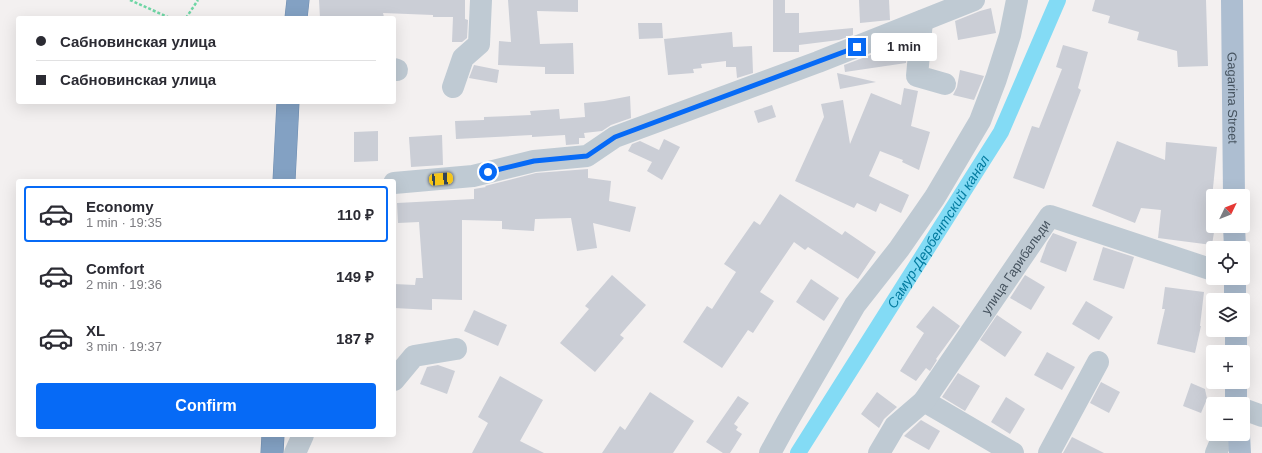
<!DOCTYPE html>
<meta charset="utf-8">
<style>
:root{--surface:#fff;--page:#f7f7f7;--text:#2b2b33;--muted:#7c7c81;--line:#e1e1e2;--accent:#066af6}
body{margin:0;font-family:Helvetica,sans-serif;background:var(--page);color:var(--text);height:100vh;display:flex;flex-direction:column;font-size:15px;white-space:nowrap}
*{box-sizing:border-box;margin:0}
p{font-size:13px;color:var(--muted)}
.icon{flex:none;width:22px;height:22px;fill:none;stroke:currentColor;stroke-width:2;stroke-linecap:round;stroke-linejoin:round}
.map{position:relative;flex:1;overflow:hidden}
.drawer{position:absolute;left:16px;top:179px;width:380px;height:258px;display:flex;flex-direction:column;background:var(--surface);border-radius:4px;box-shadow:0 4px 16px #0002}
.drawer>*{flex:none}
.top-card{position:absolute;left:16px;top:16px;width:380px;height:88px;border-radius:4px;box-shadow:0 4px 16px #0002;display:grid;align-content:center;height:88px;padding:0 20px;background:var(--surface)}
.needle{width:26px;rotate:47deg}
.fabs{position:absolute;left:1206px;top:189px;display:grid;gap:8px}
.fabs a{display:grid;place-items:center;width:44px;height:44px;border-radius:4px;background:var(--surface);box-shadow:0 4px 16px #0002;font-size:20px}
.end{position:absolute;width:18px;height:18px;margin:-9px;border:5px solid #066af6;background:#fff;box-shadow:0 0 0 2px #fff}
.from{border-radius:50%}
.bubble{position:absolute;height:28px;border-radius:4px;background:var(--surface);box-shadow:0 4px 16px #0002;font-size:13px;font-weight:700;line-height:28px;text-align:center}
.car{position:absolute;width:12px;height:24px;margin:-12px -6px;border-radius:5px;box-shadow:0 0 3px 1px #0007;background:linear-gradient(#f5c518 24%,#345 0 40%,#f5c518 0 76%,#345 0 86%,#f5c518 0)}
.top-card b{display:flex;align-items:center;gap:14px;height:38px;font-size:15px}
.top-card b+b{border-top:1px solid var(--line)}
.top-card i{width:10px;height:10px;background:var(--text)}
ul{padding:7px 0 0;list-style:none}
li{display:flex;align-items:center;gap:12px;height:56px;margin:0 8px 6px;padding:0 12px;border:2px solid transparent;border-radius:4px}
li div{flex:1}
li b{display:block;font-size:15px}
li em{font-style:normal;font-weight:700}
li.selected{border-color:var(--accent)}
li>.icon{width:36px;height:36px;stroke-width:1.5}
.cta{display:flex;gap:8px;margin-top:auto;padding:8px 20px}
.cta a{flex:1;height:46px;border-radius:4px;background:var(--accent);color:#fff;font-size:16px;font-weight:700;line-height:46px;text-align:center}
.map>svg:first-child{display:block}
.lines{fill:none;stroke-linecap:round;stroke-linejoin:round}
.canal{stroke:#83dbf5;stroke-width:16}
.building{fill:#cbced6}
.highway-casing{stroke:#6e8caf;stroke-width:23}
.path{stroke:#6fd6a5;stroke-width:2.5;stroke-dasharray:3 2;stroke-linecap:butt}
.minor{stroke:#bfcad3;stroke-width:22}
.major{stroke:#adbed1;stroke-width:22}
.highway{stroke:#83a1c3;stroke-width:22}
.route{stroke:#066af6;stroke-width:5}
.labels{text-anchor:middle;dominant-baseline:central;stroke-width:3;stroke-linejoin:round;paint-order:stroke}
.street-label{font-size:13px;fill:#46535f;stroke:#fff}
.water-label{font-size:14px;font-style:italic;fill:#037b9f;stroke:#fff}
</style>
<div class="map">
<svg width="1262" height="453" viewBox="0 0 1262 453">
<rect width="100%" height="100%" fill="#f3f0f0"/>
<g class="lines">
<path class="canal" id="s1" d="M798,453L1001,132L1058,0"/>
</g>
<g class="building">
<path d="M319,0H465V19L468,20L467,38L462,42H452L453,17H433V15L383,13L384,17L320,18Z"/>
<path d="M508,0H578V12L537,11L540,44L573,43L574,74H545V67L498,65L499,41L511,42Z"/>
<path d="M773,0H785V13H799V33L853,28V35L839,40L799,45V52H773Z"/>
<path d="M859,0H889L890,20L860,23Z"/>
<path d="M1095,0H1206L1208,66L1178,67L1177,51L1137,40L1139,32L1108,23L1110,16L1092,11Z"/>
<path d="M991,8L996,33L958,40L955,21L980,11Z"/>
<path d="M638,23H662L663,38L639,39Z"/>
<path d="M732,32L733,47L752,46L753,73L737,78L736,67H726V61L701,64L702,68L693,69L694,73L668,75L664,39Z"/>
<path d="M1063,45L1088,52L1078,88L1081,90L1044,189L1013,178L1032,126L1039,128L1062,69L1056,67Z"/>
<path d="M907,46L906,63L845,72L844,65L876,53Z"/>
<path d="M474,65L499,70L497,83L469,78Z"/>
<path d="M960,70L984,76L974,100L953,95L957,87Z"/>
<path d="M837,73L876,82L840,89Z"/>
<path d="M904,88L918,91L911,126L930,132L919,170L902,162L903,160L880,151L869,176L909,195L901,213L880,203L876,212L857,203L854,208L795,181L824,117L821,104L843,100L850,144L871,93L901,105Z"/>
<path d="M630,96L631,118L611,125L602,131L584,133L585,138H579V144L566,145L565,135L532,137V135L456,139L455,121L484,120V117L531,115L530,111L559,109L560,119L585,117L584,103L604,101Z"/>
<path d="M772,105L776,117L758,123L754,111Z"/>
<path d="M378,131V161L354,162V132Z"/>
<path d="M442,135L443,165L411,167L409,137Z"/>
<path d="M664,139L680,147L662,180L647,171L652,162L628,151L632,144L640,141L659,150Z"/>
<path d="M1117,141L1165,160L1166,142L1217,147L1210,219H1213V226H1215L1212,245L1158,238L1161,210L1141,208L1135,223L1092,206Z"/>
<path d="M588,169V178L611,181L609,201L636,207L630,232L593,223L597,248L577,251L571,218L535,219L534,231L502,229V221L462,220V300L432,299V310L394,308V284L415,285L416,278H423L419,222L398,223L397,203L474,199V189L486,187L485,186L536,173Z"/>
<path d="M780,194L842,235L845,231L876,252L858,279L808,247L805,250L794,242L760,292L774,301L753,333L748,330L722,368L683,342L707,306L712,309L736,272L724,264L754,221L760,225Z"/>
<path d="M1053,233L1077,242L1066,272L1040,262L1047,243Z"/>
<path d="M1103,247L1134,257L1124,289L1093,280Z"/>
<path d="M612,275L646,305L620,335L624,338L595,372L560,343L589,309L585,306Z"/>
<path d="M1025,275L1045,287L1031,310L1010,298Z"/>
<path d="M811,279L839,298L824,321L796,302Z"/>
<path d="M1165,287L1204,292L1200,326H1201L1195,353L1157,344L1165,309H1162Z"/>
<path d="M1086,301L1113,317L1099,340L1072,324Z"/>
<path d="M933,306L960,326L936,359L937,360L930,371L926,368L916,381L900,371L924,333L916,327Z"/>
<path d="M474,310L507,325L498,346L464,331Z"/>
<path d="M997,315L1022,332L1005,357L980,340Z"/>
<path d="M1047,352L1075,367L1062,390L1034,375Z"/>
<path d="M438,365L455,371L447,394L420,384L427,367Z"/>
<path d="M958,373L980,386L965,411L942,397Z"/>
<path d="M500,376L543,400L520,441L544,453H472L488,423L478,417Z"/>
<path d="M1101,382L1120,392L1109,413L1090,403Z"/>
<path d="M1191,383L1205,389L1207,399L1201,413L1183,406Z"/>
<path d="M650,392L694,421L673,453H602L620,426L625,430Z"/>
<path d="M877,392L897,407L884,419L879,428L861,414Z"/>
<path d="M738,396L749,403L734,424L738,427L736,430L742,434L730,453H723L706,442Z"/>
<path d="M1006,397L1025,409L1010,434L991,422Z"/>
<path d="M921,420L940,431L929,450L904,436Z"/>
<path d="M1072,437L1104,453H1063Z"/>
</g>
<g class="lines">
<defs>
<g id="highway">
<path d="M296,18L298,0"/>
<path d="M284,181L288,102"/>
<path d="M272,453L273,435"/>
</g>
</defs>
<use href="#highway" class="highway-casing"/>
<g class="path">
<path d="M130,0L170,18"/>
<path d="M186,18L198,0"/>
</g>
<g class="minor">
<path d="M922,21L917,76L945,84"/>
<path d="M394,69L397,70"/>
<path d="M453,87L463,58L479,44L481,0"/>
<path d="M394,183L473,176L534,161L587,156L615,137L818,62L974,0"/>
<path d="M394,380L414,356L456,349"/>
<path d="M924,401L1013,453"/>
<path d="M1243,409L1262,416"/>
<path d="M295,453L303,435"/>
<path d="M770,453L787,422L855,305L899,249L935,197L980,121L996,79L1010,35L1017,0"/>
<path id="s2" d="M879,453L895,426L924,401L1050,216L1213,270"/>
<path d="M1049,453L1098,362"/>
<path d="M1216,453L1224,434"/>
</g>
<g class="major">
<path id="s3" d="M1232,0L1234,196"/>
<path d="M1234,226L1235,248"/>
<path d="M1235,278V300"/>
<path d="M1236,330V352"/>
<path d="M1236,382V404"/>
<path d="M1239,434L1240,453"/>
</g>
<use href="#highway" class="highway"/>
</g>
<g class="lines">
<path class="route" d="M488,172L534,161L587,156L615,137L857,47"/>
</g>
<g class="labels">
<g class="street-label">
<text stroke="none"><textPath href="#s3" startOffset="98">Gagarina Street</textPath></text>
<text stroke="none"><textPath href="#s2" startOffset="232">улица Гарибальди</textPath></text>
</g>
<g class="water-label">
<text stroke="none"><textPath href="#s1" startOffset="262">Самур-Дербентский канал</textPath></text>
</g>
</g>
</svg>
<div class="fabs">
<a><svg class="needle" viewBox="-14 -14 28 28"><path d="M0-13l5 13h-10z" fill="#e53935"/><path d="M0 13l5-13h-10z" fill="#7c7c81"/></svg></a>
<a><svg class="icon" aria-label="locate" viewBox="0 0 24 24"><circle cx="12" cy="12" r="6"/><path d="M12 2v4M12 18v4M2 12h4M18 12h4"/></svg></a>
<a><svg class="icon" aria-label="layers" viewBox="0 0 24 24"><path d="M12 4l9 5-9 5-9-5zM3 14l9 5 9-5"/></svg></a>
<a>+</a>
<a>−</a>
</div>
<i class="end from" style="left:488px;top:172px"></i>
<i class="end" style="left:857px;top:47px"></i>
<div class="bubble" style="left:871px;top:33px;width:66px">1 min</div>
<i class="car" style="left:441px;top:179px;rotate:85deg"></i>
<div class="top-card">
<b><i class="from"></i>Сабновинская улица</b>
<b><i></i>Сабновинская улица</b>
</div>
<section class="drawer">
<ul>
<li class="selected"><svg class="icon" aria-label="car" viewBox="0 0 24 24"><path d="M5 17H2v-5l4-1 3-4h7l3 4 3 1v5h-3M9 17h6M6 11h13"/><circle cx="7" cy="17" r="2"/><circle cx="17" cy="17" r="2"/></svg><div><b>Economy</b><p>1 min · 19:35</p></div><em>110 ₽</em></li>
<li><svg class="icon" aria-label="car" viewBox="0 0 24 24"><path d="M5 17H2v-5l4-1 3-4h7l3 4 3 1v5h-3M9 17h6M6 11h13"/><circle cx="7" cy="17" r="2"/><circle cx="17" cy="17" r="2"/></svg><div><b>Comfort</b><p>2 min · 19:36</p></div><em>149 ₽</em></li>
<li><svg class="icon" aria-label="car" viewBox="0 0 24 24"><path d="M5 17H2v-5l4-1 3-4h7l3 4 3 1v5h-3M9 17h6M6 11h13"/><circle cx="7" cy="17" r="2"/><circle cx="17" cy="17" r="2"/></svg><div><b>XL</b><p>3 min · 19:37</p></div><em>187 ₽</em></li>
</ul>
<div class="cta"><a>Confirm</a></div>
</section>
</div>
